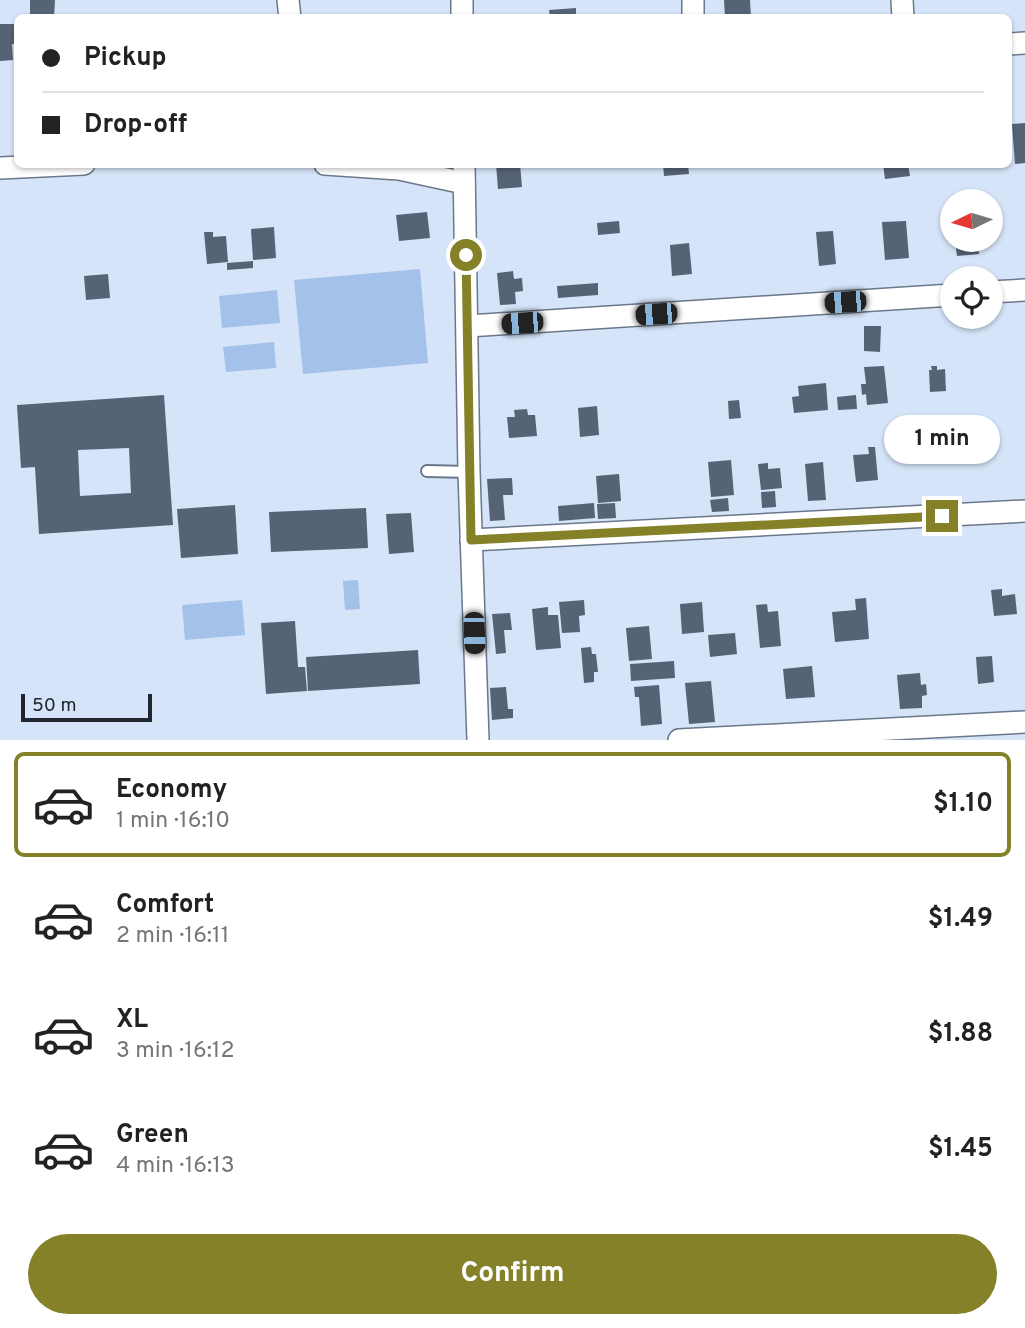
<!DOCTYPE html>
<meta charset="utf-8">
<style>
:root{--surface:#fff;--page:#f6f6f6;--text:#222;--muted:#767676;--line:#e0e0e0;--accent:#848129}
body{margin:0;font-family:Overpass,sans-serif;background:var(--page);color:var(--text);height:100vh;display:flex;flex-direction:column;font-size:26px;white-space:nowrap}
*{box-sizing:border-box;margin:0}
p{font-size:23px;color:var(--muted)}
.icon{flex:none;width:38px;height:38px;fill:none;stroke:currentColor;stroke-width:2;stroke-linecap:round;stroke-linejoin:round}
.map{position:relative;height:740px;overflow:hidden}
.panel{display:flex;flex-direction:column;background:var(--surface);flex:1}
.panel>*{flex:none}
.top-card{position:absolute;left:14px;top:14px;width:998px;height:154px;border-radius:10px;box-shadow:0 2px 5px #0004;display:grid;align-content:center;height:154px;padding:0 28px;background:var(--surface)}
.needle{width:46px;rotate:265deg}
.controls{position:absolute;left:940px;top:189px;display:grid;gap:14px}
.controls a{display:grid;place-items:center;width:63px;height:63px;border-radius:50%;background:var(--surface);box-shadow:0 2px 5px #0004;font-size:35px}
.scale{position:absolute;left:21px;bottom:18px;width:131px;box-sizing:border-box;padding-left:7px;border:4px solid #21262e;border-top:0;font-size:19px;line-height:24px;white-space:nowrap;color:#21262e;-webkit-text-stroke:5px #d5e4f8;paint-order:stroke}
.end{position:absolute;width:32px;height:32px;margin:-16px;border:9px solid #848129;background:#fff;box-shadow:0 0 0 4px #fff}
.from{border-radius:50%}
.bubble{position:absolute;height:49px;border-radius:24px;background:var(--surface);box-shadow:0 2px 5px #0004;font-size:23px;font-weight:700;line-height:49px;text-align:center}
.car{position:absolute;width:21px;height:42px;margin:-21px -10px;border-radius:9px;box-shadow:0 0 5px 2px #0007;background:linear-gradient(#222 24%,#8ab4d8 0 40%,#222 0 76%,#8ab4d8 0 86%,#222 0)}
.top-card b{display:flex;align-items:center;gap:24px;height:66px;font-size:26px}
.top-card b+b{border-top:2px solid var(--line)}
.top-card i{width:18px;height:18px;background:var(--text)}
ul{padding:12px 0 0;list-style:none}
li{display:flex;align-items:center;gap:21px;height:105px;margin:0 14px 10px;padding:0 14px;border:4px solid transparent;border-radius:10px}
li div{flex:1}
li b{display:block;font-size:26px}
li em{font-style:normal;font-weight:700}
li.on{border-color:var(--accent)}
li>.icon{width:63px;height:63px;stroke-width:1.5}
.button{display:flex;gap:14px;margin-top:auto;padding:14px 28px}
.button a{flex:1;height:80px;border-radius:42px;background:var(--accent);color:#fff;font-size:28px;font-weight:700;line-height:80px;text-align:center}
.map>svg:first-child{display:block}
.green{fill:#a4c1e9}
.building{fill:#566375;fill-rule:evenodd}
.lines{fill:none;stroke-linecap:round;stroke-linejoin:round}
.lane-casing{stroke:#6b788a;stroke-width:14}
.street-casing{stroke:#6b788a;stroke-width:24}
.lane{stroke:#fff;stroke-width:10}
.street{stroke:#fff;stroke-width:21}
.route{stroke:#848129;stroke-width:9}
</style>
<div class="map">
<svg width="1025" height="740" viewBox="0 0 1025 740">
<rect width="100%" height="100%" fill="#d5e4f8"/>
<g class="green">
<path d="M420,269L428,363L303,374L294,280Z"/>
<path d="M277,290L280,323L222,328L219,296Z"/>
<path d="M274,342L276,368L226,372L223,347Z"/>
<path d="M358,580L360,609L345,610L343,581Z"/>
<path d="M242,600L245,635L185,640L182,605Z"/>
</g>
<g class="building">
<path d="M30,0H55L54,18H30Z"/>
<path d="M724,0H750L751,18H725Z"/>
<path d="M576,8V18H550L549,10Z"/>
<path d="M0,24H18V44H12L13,60L0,61Z"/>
<path d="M1025,123V163L1015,164L1012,124Z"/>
<path d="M496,164H520L522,187L498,189Z"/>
<path d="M663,164H688L689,174L664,176Z"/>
<path d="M883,164H908L910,176L885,179Z"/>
<path d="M427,212L430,238L399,241L396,215Z"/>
<path d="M619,221L620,233L598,235L597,223Z"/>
<path d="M906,221L909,258L885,260L882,222Z"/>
<path d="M274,227L276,258L253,260L251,229Z"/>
<path d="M833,231L836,264L819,266L816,232Z"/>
<path d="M204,232H213V237L226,236L228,262L207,264Z"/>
<path d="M955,240H978L979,254L957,256Z"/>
<path d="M689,243L692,274L672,276L670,245Z"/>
<path d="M253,261V268L227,270V263Z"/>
<path d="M513,271L514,279L522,278L523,291L515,292L516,304L500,305L497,273Z"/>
<path d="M108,274L110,298L86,300L84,276Z"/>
<path d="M598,283V295L558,298L557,286Z"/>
<path d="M864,326H881L880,352L864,351Z"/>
<path d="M884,366L888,403L867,405L866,394L862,395L861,384H866L864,367Z"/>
<path d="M931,366H937V370L945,369L946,391L930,392L929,370H932Z"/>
<path d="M826,383L828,410L794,413L792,397L799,396L798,386Z"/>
<path d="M164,395L173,525L39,534L35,467L21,468L17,405ZM129,448L131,493L80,496L78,450Z"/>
<path d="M856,395L857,409L838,410L837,397Z"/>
<path d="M739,400L741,418L729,419L728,401Z"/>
<path d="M597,406L599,435L580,437L578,408Z"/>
<path d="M527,409L528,415H535L537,436L509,438L507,417H515L514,410Z"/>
<path d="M868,447H875L878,480L856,482L853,455L869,454Z"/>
<path d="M731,460L734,495L711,497L708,462Z"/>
<path d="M823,462L826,500L808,501L805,464Z"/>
<path d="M768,463V469L780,468L782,488L761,490L758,464Z"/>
<path d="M619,474L621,501L598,503L596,476Z"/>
<path d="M512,478L513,495H503L505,520L490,521L487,479Z"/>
<path d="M775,491L776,507L762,508L761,492Z"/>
<path d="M728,498L729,511L712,512L710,500Z"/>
<path d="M594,503L595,518L559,521L558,506Z"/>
<path d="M615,503L616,518L598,519L597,504Z"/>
<path d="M235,505L238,554L181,558L177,509Z"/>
<path d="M366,508L368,548L271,552L269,512Z"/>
<path d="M411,513L414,552L389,554L386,514Z"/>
<path d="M1002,589V596L1015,594L1017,614L994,616L991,590Z"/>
<path d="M866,598L869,639L835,642L832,612L856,610L855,599Z"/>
<path d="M584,600L585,615L579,616L580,632L562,633L559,602Z"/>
<path d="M702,602L704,632L682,634L680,604Z"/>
<path d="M767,604L768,612L778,611L781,646L760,648L756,605Z"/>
<path d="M548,607V615H558L561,648L536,650L532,609Z"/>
<path d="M510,613L512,630H504L506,653L496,654L492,614Z"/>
<path d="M295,621L298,667H305L307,691L266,694L261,623Z"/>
<path d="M649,626L652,659L629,661L626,628Z"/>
<path d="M735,633L737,654L710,657L708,635Z"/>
<path d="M591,647L592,654H596L598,672H594V682L584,683L581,648Z"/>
<path d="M418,650L420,684L308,691L306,657Z"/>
<path d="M992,656L994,682L978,684L976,657Z"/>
<path d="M674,661L675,678L631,681L630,664Z"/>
<path d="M812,666L815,697L786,699L783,669Z"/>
<path d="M920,673L921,685L926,684L927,695L922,696V708L900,709L897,675Z"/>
<path d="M711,681L715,722L689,724L685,683Z"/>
<path d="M659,685L662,724L641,726L639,697H635L634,687Z"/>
<path d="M506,687L508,709H513V718L492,720L490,688Z"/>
</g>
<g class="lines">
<defs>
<path id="lane" d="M427,471L469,472"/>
<g id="street">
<path d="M288,0L290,18"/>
<path d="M462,0V18"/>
<path d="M693,0V18"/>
<path d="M902,0L903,18"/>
<path d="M1008,44L1025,43"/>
<path d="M325,164L399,169L464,183"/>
<path d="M464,164L469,472L478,740"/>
<path d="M0,168L84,164"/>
<path d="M990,292L1025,290"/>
<path d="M468,326L952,295"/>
<path d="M471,540L1025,511"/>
<path d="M679,740L1025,722"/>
</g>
</defs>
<use href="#lane" class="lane-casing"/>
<use href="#street" class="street-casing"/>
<use href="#lane" class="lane"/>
<use href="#street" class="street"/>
</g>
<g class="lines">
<path class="route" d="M466,255L471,540L942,516"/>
</g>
</svg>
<div class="controls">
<a><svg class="needle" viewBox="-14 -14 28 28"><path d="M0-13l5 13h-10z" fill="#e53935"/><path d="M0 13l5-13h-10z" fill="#767676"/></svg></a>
<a><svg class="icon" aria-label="locate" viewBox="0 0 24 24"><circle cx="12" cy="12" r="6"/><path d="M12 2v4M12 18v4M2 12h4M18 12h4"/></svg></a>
</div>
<div class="scale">50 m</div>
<i class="end from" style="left:466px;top:255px"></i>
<i class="end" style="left:942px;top:516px"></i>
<div class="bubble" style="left:884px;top:415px;width:116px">1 min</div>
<i class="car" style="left:845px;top:302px;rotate:266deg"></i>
<i class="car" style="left:656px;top:314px;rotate:266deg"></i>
<i class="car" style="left:522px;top:323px;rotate:266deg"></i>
<i class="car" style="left:474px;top:633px;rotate:178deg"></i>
<div class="top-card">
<b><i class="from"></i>Pickup</b>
<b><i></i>Drop-off</b>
</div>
</div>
<section class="panel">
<ul>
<li class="on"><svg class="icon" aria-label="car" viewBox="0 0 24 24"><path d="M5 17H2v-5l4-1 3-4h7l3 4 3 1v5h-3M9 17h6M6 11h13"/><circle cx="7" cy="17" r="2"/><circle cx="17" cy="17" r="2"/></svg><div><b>Economy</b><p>1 min · 16:10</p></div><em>$1.10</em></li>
<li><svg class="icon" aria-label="car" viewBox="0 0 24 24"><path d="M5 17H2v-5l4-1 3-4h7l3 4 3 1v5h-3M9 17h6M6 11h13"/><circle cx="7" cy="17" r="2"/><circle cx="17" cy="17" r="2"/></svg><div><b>Comfort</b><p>2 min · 16:11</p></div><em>$1.49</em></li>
<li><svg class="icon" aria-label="car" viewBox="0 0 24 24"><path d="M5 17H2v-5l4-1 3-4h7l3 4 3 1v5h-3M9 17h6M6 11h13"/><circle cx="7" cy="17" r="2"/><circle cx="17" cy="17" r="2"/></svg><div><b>XL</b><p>3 min · 16:12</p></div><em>$1.88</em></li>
<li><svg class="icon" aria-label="car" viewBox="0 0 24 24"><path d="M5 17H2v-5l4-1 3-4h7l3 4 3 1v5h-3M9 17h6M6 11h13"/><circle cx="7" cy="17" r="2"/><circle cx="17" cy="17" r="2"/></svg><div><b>Green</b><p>4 min · 16:13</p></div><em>$1.45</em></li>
</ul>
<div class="button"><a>Confirm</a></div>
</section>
